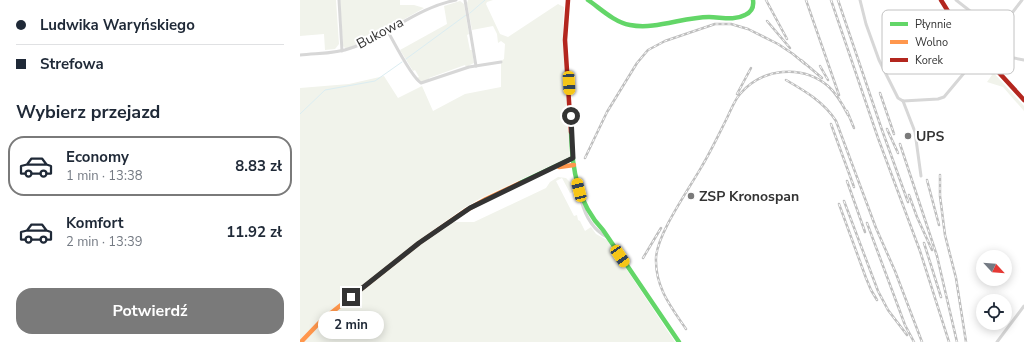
<!DOCTYPE html>
<html lang="pl">
<meta charset="utf-8">
<style>
:root{--surface:#fff;--page:#f6f6f7;--text:#1f2937;--muted:#747a83;--line:#e0e1e3;--accent:#7a7a7a}
body{margin:0;font-family:"Nunito Sans",sans-serif;background:var(--page);color:var(--text);height:100vh;display:flex;flex-direction:column;font-size:15px;white-space:nowrap}
*{box-sizing:border-box;margin:0}
p{font-size:13px;color:var(--muted)}
.icon{flex:none;width:22px;height:22px;fill:none;stroke:currentColor;stroke-width:2;stroke-linecap:round;stroke-linejoin:round}
.map{position:relative;flex:1;overflow:hidden}
.details{display:flex;flex-direction:column;background:var(--surface);width:300px}
.details>*{flex:none}
.guide{display:grid;align-content:center;height:88px;padding:0 16px;background:var(--surface)}
.needle{width:26px;rotate:116deg}
.fabs{position:absolute;left:676px;top:250px;display:grid;gap:8px}
.fabs a{display:grid;place-items:center;width:36px;height:36px;border-radius:50%;background:var(--surface);box-shadow:0 2px 10px #0003;font-size:20px}
.end{position:absolute;width:18px;height:18px;margin:-9px;border:5px solid #333;background:#fff;box-shadow:0 0 0 2px #fff}
.from{border-radius:50%}
.bubble{position:absolute;height:28px;border-radius:14px;background:var(--surface);box-shadow:0 2px 10px #0003;font-size:13px;font-weight:700;line-height:28px;text-align:center}
.car{position:absolute;width:12px;height:24px;margin:-12px -6px;border-radius:5px;box-shadow:0 0 3px 1px #0007;background:linear-gradient(#f5c518 24%,#345 0 40%,#f5c518 0 76%,#345 0 86%,#f5c518 0)}
.guide b{display:flex;align-items:center;gap:14px;height:38px;font-size:15px}
.guide b+b{border-top:1px solid var(--line)}
.guide i{width:10px;height:10px;background:var(--text)}
ul{padding:0;list-style:none}
li{display:flex;align-items:center;gap:12px;height:60px;margin:0 8px 6px;padding:0 8px;border:2px solid transparent;border-radius:16px}
li div{flex:1}
li b{display:block;font-size:15px}
li em{font-style:normal;font-weight:700}
li.on{border-color:var(--accent)}
li>.icon{width:36px;height:36px;stroke-width:1.5}
h2{padding:0 16px;font-size:18px;line-height:48px}
.cta{display:flex;gap:8px;margin-top:auto;padding:8px 16px}
.cta a{flex:1;height:46px;border-radius:16px;background:var(--accent);color:#fff;font-size:16px;font-weight:700;line-height:46px;text-align:center}
main{display:flex;flex:1;min-height:0}
.map>svg:first-child{display:block}
.green{fill:#f1f3eb}
.lines{fill:none;stroke-linecap:round;stroke-linejoin:round}
.stream{stroke:#dbedf2;stroke-width:1}
.street{stroke:#d7d7d7;stroke-width:3}
.fast{stroke:#63d668;stroke-width:4.5}
.slow{stroke:#ff974d;stroke-width:4.5}
.jam{stroke:#b3261e;stroke-width:4.5}
.rail-casing{stroke:#bebebe;stroke-width:2.5}
.rail{stroke:#fff;stroke-width:1;stroke-dasharray:3;stroke-linecap:butt}
.route{stroke:#333;stroke-width:5}
.poi-dot{fill:#7a7a7a;stroke:#fff;stroke-width:1.5}
.labels{text-anchor:middle;dominant-baseline:central;stroke-width:4;stroke-linejoin:round;paint-order:stroke}
.street-label{font-size:14px;fill:#333;stroke:#fff}
.poi-label{font-size:14px;font-weight:bold;fill:#333;stroke:#fff;text-anchor:start}
.key{fill:#fff;stroke:#c2c2c2;stroke-width:1}
.key-label{font-size:11px;fill:#333}
</style>
<main>
<section class="details">
<div class="guide">
<b><i class="from"></i>Ludwika Waryńskiego</b>
<b><i></i>Strefowa</b>
</div>
<h2>Wybierz przejazd</h2>
<ul>
<li class="on"><svg class="icon" aria-label="car" viewBox="0 0 24 24"><path d="M5 17H2v-5l4-1 3-4h7l3 4 3 1v5h-3M9 17h6M6 11h13"/><circle cx="7" cy="17" r="2"/><circle cx="17" cy="17" r="2"/></svg><div><b>Economy</b><p>1 min · 13:38</p></div><em>8.83 zł</em></li>
<li><svg class="icon" aria-label="car" viewBox="0 0 24 24"><path d="M5 17H2v-5l4-1 3-4h7l3 4 3 1v5h-3M9 17h6M6 11h13"/><circle cx="7" cy="17" r="2"/><circle cx="17" cy="17" r="2"/></svg><div><b>Komfort</b><p>2 min · 13:39</p></div><em>11.92 zł</em></li>
</ul>
<div class="cta"><a>Potwierdź</a></div>
</section>
<div class="map">
<svg width="724" height="342" viewBox="0 0 724 342">
<rect width="100%" height="100%" fill="#fff"/>
<g class="green">
<path d="M0,0H36L39,44L35,49L25,50L24,34L0,36Z"/>
<path d="M40,0H100V5H114L124,8L69,39L46,49L43,46Z"/>
<path d="M168,0H193L187,2L186,4L200,34L208,37L258,4L264,7L263,28L270,157L181,198L164,208L118,241L0,341V88L49,84L84,76L98,98L122,86L133,111L165,94L201,87V61L204,59L205,44L201,41L198,43L197,34L193,26L172,30L167,3Z"/>
<path d="M160,1L164,4L169,34L167,35L170,50H172L174,63L166,67L165,65L129,78V80L122,82L117,78L119,77L115,70L113,71L100,50L147,24L144,6Z"/>
<path d="M691,70L724,106V111L703,87L687,82L692,75L689,72Z"/>
<path d="M258,177L266,178L272,184L275,191L271,193H270L262,178L256,181L274,216L277,215L278,220L280,221L285,231L291,227L296,234L307,240L375,342H4L18,326L36,312L120,244L152,222H174L246,188L250,182Z"/>
</g>
<g class="lines">
<g class="stream">
<path d="M170,13L185,0"/>
<path d="M106,59L166,15"/>
<path d="M0,114L25,90L75,81L102,62"/>
</g>
<g class="street">
<path d="M39,0L42,51"/>
<path d="M165,0L176,66"/>
<path d="M560,0L566,24L579,60L598,98L603,101"/>
<path d="M656,0L697,32"/>
<path d="M87,30C94,42 111,77 121,83L169,67L201,62"/>
<path d="M685,48L698,55L724,60"/>
<path d="M0,55C17,53 36,54 51,48C89,35 116,8 156,0"/>
<path d="M603,101L638,99L644,97L685,48L722,0"/>
<path d="M603,101L615,132L621,176"/>
<path d="M281,200C285,215 293,230 307,237"/>
<path d="M697,342L724,306"/>
</g>
<g class="fast">
<path d="M288,0C301,9 314,22 330,25C356,30 383,17 409,17C421,17 434,21 445,15C452,12 454,7 453,0"/>
<path d="M271,132C272,168 277,203 303,230L379,342"/>
<path d="M220,183L273,158"/>
</g>
<g class="slow">
<path d="M259,167L274,165"/>
<path d="M1,342L21,321L119,243L165,211L186,199L220,183"/>
</g>
<g class="jam">
<path d="M268,0L265,40L271,132"/>
<path d="M641,0L659,29L724,100"/>
</g>
<defs>
<g id="rail">
<path d="M466,0L487,39"/>
<path d="M506,0L539,95"/>
<path d="M531,0L578,138L620,251L649,342"/>
<path d="M538,0L582,130L608,202"/>
<path d="M467,21L490,48"/>
<path d="M501,60L522,78"/>
<path d="M520,66L528,80"/>
<path d="M486,80C505,91 524,102 536,121L576,228L595,271L622,342"/>
<path d="M580,93L594,134"/>
<path d="M437,94L451,68"/>
<path d="M547,111L554,128"/>
<path d="M531,124L554,187"/>
<path d="M587,129L598,153"/>
<path d="M600,144L637,256L657,342"/>
<path d="M285,158L307,112L337,63L348,50L365,41L415,24H431L448,29L478,44L493,54L505,64"/>
<path d="M640,175V196L645,235L656,278L666,342"/>
<path d="M627,180L639,225"/>
<path d="M547,181L565,232"/>
<path d="M609,195L617,217L632,250"/>
<path d="M544,201L578,291L588,310L607,335"/>
<path d="M539,204L566,278L571,290L577,300"/>
<path d="M567,223L605,325L614,342"/>
<path d="M624,243L641,297"/>
<path d="M343,258L361,228"/>
<path d="M386,329C371,307 355,287 356,258C357,234 389,189 402,166C411,151 419,134 427,118C431,110 434,101 440,94C462,68 502,64 528,86C537,94 543,105 548,115"/>
</g>
</defs>
<use href="#rail" class="rail-casing"/>
<use href="#rail" class="rail"/>
</g>
<g class="lines">
<path class="route" d="M51,297L119,243L170,208L273,158L271,116"/>
</g>
<g class="poi-dot">
<circle cx="608" cy="136" r="4"/>
<circle cx="391" cy="196" r="4"/>
</g>
<g class="labels">
<g class="street-label">
<text transform="translate(80 33) rotate(-28)">Bukowa</text>
</g>
<g class="poi-label">
<text x="616" y="136">UPS</text>
<text x="399" y="196">ZSP Kronospan</text>
</g>
</g>
<rect x="582" y="10" width="132" height="64" rx="6" class="key"/>
<rect x="590" y="22" width="18" height="4" fill="#63d668"/>
<rect x="590" y="40" width="18" height="4" fill="#ff974d"/>
<rect x="590" y="58" width="18" height="4" fill="#b3261e"/>
<g class="key-label">
<text x="615" y="28">Płynnie</text>
<text x="615" y="46">Wolno</text>
<text x="615" y="64">Korek</text>
</g>
</svg>
<div class="fabs">
<a><svg class="needle" viewBox="-14 -14 28 28"><path d="M0-13l5 13h-10z" fill="#e53935"/><path d="M0 13l5-13h-10z" fill="#747a83"/></svg></a>
<a><svg class="icon" aria-label="locate" viewBox="0 0 24 24"><circle cx="12" cy="12" r="6"/><path d="M12 2v4M12 18v4M2 12h4M18 12h4"/></svg></a>
</div>
<i class="end from" style="left:271px;top:116px"></i>
<i class="end" style="left:51px;top:297px"></i>
<div class="bubble" style="left:18px;top:311px;width:66px">2 min</div>
<i class="car" style="left:269px;top:83px;rotate:177deg"></i>
<i class="car" style="left:279px;top:190px;rotate:346deg"></i>
<i class="car" style="left:320px;top:256px;rotate:146deg"></i>
</div>
</main>
